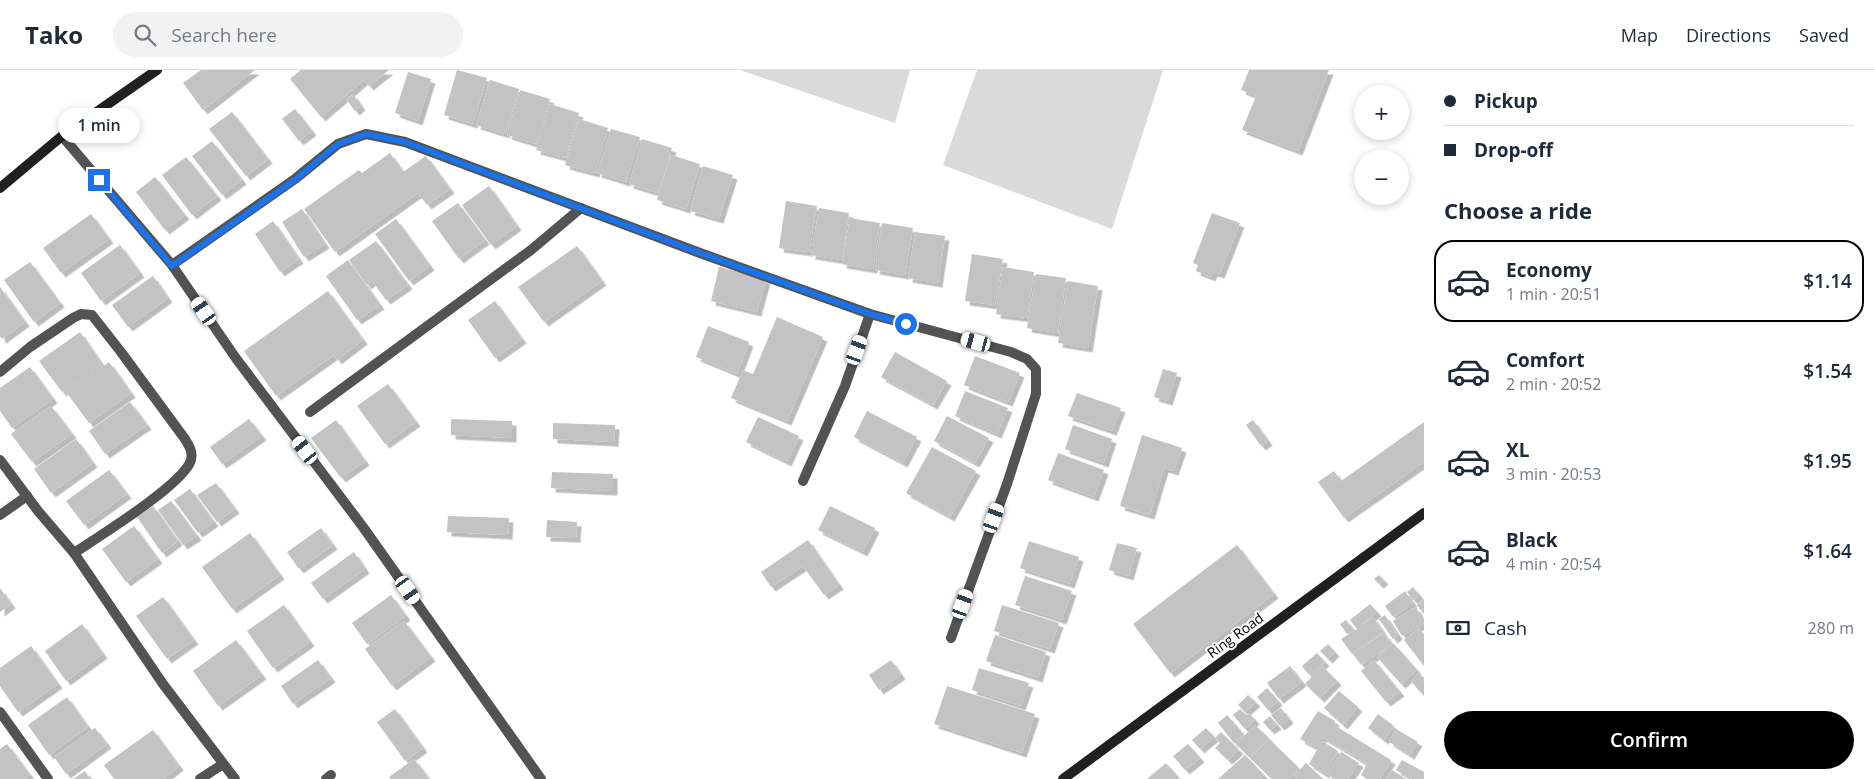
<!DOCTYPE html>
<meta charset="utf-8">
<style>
:root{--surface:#fff;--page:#f2f2f3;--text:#1f2937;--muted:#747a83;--line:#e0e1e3;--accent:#000}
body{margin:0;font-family:"Open Sans",sans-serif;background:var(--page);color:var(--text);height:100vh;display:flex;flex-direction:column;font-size:19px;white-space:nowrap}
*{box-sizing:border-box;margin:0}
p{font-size:16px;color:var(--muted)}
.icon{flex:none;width:28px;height:28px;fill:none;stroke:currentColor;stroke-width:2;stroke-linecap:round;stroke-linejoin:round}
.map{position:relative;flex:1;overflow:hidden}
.sheet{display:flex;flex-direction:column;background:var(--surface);width:450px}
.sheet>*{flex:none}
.banner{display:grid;align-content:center;height:110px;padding:0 20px;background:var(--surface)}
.fabs{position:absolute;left:1354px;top:15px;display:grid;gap:10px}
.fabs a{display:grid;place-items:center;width:55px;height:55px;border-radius:50%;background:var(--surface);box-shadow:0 2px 8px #0003;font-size:25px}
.end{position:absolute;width:22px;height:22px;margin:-11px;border:6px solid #1a73e8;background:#fff;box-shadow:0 0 0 2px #fff}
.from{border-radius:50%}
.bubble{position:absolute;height:35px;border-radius:18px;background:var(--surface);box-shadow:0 2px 8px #0003;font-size:16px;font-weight:600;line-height:35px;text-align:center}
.car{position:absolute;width:15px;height:30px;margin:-15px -8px;border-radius:6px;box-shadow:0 0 4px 1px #0007;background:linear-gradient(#fff 24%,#345 0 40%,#fff 0 76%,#345 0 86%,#fff 0)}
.banner b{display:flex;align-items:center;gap:18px;height:48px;font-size:19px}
.banner b+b{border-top:1px solid var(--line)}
.banner i{width:12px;height:12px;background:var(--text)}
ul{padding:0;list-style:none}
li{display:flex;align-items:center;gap:15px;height:82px;margin:0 10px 8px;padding:0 10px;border:2px solid transparent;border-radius:20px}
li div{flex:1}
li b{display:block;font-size:19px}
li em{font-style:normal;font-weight:600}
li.active{border-color:var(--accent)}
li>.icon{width:45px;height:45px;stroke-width:1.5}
h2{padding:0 20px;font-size:22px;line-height:60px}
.pay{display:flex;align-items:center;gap:12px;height:55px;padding:0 20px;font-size:19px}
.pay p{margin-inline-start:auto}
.primary-button{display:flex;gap:10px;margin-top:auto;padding:10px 20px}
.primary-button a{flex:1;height:58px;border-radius:30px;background:var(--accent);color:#fff;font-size:20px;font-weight:600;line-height:58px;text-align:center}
header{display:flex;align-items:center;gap:30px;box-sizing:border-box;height:70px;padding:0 25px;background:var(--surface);border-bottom:1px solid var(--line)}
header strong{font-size:24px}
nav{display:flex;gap:28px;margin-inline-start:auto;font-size:18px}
.search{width:350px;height:45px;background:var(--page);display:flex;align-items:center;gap:12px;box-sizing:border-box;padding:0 18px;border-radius:28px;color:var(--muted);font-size:19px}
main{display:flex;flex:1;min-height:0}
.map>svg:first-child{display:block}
.green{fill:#dadada}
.building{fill:#c3c3c3;filter:url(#shadow)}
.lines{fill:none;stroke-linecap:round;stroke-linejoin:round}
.street{stroke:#535353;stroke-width:10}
.secondary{stroke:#202020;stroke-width:10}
.route{stroke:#1a73e8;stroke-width:6}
.labels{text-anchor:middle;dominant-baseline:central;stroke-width:4;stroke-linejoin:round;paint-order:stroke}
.street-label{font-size:14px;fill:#000;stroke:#fff}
</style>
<header>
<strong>Tako</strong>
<div class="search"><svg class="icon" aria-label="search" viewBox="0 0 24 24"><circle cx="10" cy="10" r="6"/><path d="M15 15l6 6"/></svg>Search here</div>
<nav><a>Map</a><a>Directions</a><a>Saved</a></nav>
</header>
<main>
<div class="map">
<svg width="1424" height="709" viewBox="0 0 1424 709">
<defs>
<filter id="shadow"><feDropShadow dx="4.5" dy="4.5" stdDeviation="0" flood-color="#0004"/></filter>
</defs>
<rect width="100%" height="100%" fill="#fff"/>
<g class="green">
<path d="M740,0H910L895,53Z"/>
<path d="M977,0H1163L1112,159L943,95Z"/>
</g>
<g class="building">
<path d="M201,0H255L203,40L183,13Z"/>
<path d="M301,0H389L369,16L364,10L321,47L290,9Z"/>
<path d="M457,0L487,8L473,54L444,45Z"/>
<path d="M1249,0H1329L1298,81L1242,60L1256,26L1241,20Z"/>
<path d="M408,2L431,9L418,51L395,43Z"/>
<path d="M490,10L519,19L505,64L476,55Z"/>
<path d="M520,20L550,29L536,74L507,65Z"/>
<path d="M353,24L361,36L355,41L346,29Z"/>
<path d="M550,34L579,43L566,88L536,80Z"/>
<path d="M295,39L312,61L299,71L282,49Z"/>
<path d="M232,42L268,89L246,106L209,59Z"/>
<path d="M579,49L608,58L595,103L565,95Z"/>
<path d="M611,59L640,67L626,112L597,103Z"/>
<path d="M642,69L672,78L658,123L629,114Z"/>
<path d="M212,71L242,110L222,125L192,86Z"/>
<path d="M390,83L403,102L426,86L450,119L427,135L418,123L335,182L304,139L359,100L362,103Z"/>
<path d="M671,85L700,94L686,139L657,130Z"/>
<path d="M186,87L217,126L192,145L162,105Z"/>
<path d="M703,96L733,105L719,149L690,141Z"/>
<path d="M155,107L185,145L165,160L136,122Z"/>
<path d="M489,116L517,156L491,175L462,135Z"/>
<path d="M786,131L817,136L809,182L779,178Z"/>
<path d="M458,133L485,170L459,189L432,151Z"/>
<path d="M819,138L849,143L842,190L811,185Z"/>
<path d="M302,139L325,174L304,187L282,152Z"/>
<path d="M1212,143L1240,153L1220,204L1213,202L1211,207L1196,201L1198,195L1193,193Z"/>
<path d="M91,144L109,169L61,203L43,178Z"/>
<path d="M850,148L880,153L873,199L842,194Z"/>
<path d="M396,149L430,196L409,211L375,164Z"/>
<path d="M273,151L299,189L280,202L255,164Z"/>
<path d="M882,153L913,158L905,205L875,200Z"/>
<path d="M915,162L945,166L938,213L908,208Z"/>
<path d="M376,171L408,215L386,230L372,211L367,215L349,190Z"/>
<path d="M120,175L140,203L101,231L81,203Z"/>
<path d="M577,176L602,211L544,252L518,217Z"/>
<path d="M972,184L1003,189L995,235L965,231Z"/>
<path d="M348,190L380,235L357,250L326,206Z"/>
<path d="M30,192L60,233L34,252L4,210Z"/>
<path d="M719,197L766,209L757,242L711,231Z"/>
<path d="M1003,197L1034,202L1027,248L996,244Z"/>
<path d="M1036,204L1066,208L1058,263L1027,258Z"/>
<path d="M153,206L168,228L128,257L112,235Z"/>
<path d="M1068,211L1098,216L1088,278L1058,273Z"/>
<path d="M0,217L25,252L2,269L0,266Z"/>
<path d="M328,221L363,270L337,290L334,285L276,326L244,281Z"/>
<path d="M495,231L522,269L495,288L468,250Z"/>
<path d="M777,247L823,267L787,351L731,328L743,300L753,304Z"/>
<path d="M708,256L749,272L737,304L696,287Z"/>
<path d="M80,262L102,294L62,322L39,291Z"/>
<path d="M895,282L947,311L933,335L881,307Z"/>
<path d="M975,286L1020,303L1008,332L964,315Z"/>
<path d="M109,292L131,323L89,353L66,322Z"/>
<path d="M30,297L53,329L12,358L0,341V318Z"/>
<path d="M1163,299L1177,303L1168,331L1154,327Z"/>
<path d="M388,314L416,352L385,374L357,336Z"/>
<path d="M965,321L1008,338L997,364L955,346Z"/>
<path d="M1077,323L1121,338L1112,361L1068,346Z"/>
<path d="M130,332L147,355L105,384L89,361Z"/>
<path d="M51,336L72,364L32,392L11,364Z"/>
<path d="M867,341L917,367L903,393L854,367Z"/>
<path d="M947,346L989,368L975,393L934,371Z"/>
<path d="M758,347L799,366L787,392L746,372Z"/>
<path d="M249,349L262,366L222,394L210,377Z"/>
<path d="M451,349L512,351V368L451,365Z"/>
<path d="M336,350L365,391L341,408L311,368Z"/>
<path d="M1253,350L1268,371L1261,376L1246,355Z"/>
<path d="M1424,352V392L1344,448L1318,412L1334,401L1341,411Z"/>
<path d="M553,353L615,355L614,372L553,369Z"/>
<path d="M1073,355L1112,369L1104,393L1065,379Z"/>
<path d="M1142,365L1182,378L1174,401L1164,398L1150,445L1120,436Z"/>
<path d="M76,369L93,393L51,423L34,399Z"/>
<path d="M932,377L976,401L950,447L906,423Z"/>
<path d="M1058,383L1104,400L1094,427L1048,410Z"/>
<path d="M109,400L127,424L84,455L66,431Z"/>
<path d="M552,402L613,404V421L551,418Z"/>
<path d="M216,413L235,439L217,452L197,425Z"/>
<path d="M190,419L214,452L198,463L174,430Z"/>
<path d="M171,431L197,466L183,475L158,440Z"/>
<path d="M153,436L178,471L162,483L137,447Z"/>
<path d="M830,436L875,458L863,482L818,460Z"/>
<path d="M448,446L509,448L508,465L447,462Z"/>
<path d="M547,450L577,452L576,468L546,467Z"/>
<path d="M134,456L158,489L126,512L102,479Z"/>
<path d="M321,458L333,475L299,499L287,482Z"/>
<path d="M250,463L280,505L232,539L202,497Z"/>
<path d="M808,470L839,515L824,525L803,496L771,517L761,502Z"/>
<path d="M1029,471L1079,487L1070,514L1020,498Z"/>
<path d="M1117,473L1137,478L1129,506L1109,500Z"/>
<path d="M1237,475L1274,524L1170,603L1133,554Z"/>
<path d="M354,482L365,499L323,529L311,513Z"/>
<path d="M1379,505L1384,510L1379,514L1374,509Z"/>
<path d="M1025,506L1072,521L1062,550L1015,535Z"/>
<path d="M1413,517L1419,525L1413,530L1407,522Z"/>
<path d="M0,518L11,534L0,542Z"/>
<path d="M1405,521L1413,533L1393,547L1385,536Z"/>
<path d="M391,525L406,546L367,574L352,553Z"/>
<path d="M163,527L194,570L167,589L136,546Z"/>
<path d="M1424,529V544L1417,535Z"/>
<path d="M1370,534L1377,542L1358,557L1373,547L1383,562L1352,584L1341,569L1357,559L1350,550Z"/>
<path d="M284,535L310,572L273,598L247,561Z"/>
<path d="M1002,535L1059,553L1050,579L994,561Z"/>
<path d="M1416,537L1424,553L1402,566L1393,551Z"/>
<path d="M1385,545L1398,565L1393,569L1379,549Z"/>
<path d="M1346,550L1353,559L1347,564L1340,554Z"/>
<path d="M404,551L431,587L392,616L365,579Z"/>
<path d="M82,554L103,584L66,611L45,581Z"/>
<path d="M1419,558L1424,565V596L1404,570Z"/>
<path d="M1384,563L1392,574L1361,595L1353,584Z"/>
<path d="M995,565L1046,582L1038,608L986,591Z"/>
<path d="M236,570L262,605L218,636L193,601Z"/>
<path d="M1393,573L1417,600L1401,614L1377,587Z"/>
<path d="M1328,574L1335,582L1328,589L1320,581Z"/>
<path d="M31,576L58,614L18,642L0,616V598Z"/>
<path d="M1317,583L1325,592L1309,605L1302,596Z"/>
<path d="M318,590L331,608L293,634L281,616Z"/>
<path d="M891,590L901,605L879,620L869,605Z"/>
<path d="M1374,590L1400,622L1386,632L1361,601Z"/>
<path d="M1290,596L1302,612L1279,629L1267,613Z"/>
<path d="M1322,596L1337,611L1320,628L1305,614Z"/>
<path d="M979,598L1029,613L1021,636L972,620Z"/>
<path d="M1419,603L1424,608V620L1421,623L1411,611Z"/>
<path d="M947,616L1035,644L1022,683L934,654Z"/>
<path d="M1267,618L1278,631L1268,640L1257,627Z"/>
<path d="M1339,621L1358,637L1343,655L1324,638Z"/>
<path d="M1248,625L1256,632L1245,642L1238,635Z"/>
<path d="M67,627L88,657L49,685L28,655Z"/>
<path d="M1281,638L1289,649L1280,656L1271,645Z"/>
<path d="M395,639L423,678L405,691L377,652Z"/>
<path d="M1240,639L1246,645L1249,643L1255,650L1245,659L1233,645Z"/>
<path d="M1318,641L1335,651L1334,655L1391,690L1380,709H1367L1361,705L1367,694L1322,667L1315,677L1300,669Z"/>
<path d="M1378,644L1394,656L1384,670L1368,658Z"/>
<path d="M1227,645L1244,665L1234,673L1218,653Z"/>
<path d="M1270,646L1277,655L1270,660L1263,652Z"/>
<path d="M1255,655L1269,668L1249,687L1236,674Z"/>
<path d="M95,658L107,674L66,704L54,687Z"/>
<path d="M1206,658L1214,667L1200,679L1192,670Z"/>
<path d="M1396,659L1418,672L1410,685L1389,672Z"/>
<path d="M153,660L179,696L163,709H114L104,695Z"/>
<path d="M1221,662L1239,680L1228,690L1215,678L1220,673L1215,668Z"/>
<path d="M1269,669L1299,698L1289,709H1272L1250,688Z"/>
<path d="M1322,671L1338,681L1325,704L1309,694Z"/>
<path d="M7,674L30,705L24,709H0V679Z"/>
<path d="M1188,674L1200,688L1185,700L1173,686Z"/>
<path d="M1341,682L1359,693L1348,709H1335L1327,704Z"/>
<path d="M1245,685L1264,705L1259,709H1218Z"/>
<path d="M414,689L429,709H391L389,707Z"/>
<path d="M1402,690L1424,702V709H1412L1396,700Z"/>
<path d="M1166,693L1180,709H1147Z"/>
<path d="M1306,693L1323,709H1297L1294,706Z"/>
<path d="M1392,700L1406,709H1386Z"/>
<path d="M85,701L90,709H73Z"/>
</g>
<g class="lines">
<g class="street">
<path d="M62,66L172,195L235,287L363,457L541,709"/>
<path d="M172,195L295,109L338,74L366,64L405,72L700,183L870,244L1011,282L1027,289L1036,299V324L1007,414L951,568"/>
<path d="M0,302L30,277L73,248L81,244L92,245L121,282L185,369C189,376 193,381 191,390C184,414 98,467 74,483"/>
<path d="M310,342L531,180L581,138"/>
<path d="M0,390L38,441L74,483L163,614L235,709"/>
<path d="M803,411L845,316L870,244"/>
<path d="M0,445L27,426"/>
<path d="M0,642L48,709"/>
<path d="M200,709L223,694"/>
<path d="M326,709L331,705"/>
</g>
<g class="secondary">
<path d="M0,118L62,66L157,0"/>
<path d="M1063,709L1424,443"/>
</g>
</g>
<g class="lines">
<path class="route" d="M99,110L172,196L296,109L338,74L366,64L405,72L700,183L870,244L906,254"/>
</g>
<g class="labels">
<g class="street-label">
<text transform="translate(1235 565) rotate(-36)">Ring Road</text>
</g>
</g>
</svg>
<div class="fabs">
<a>+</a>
<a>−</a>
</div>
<i class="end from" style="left:906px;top:254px"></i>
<i class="end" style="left:99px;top:110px"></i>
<div class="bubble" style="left:58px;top:38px;width:82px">1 min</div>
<i class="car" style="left:204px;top:241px;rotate:325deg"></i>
<i class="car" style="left:976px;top:272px;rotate:285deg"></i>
<i class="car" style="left:857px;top:280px;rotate:20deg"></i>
<i class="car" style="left:305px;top:380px;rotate:323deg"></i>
<i class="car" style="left:994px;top:448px;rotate:20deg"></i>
<i class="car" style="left:408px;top:520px;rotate:145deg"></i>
<i class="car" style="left:963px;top:534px;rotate:20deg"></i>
</div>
<section class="sheet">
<div class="banner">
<b><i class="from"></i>Pickup</b>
<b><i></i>Drop-off</b>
</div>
<h2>Choose a ride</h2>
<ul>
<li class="active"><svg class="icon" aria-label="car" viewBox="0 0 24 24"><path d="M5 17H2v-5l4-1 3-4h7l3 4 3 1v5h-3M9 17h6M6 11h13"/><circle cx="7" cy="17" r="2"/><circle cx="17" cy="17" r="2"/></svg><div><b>Economy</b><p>1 min · 20:51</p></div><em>$1.14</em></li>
<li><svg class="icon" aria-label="car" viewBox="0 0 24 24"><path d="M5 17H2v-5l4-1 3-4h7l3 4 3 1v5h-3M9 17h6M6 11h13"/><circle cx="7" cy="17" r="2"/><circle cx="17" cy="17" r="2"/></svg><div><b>Comfort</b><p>2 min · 20:52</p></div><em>$1.54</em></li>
<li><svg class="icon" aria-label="car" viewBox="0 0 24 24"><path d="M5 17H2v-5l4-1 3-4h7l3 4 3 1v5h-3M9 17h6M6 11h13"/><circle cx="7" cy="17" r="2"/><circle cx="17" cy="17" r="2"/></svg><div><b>XL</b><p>3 min · 20:53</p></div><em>$1.95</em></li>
<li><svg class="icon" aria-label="car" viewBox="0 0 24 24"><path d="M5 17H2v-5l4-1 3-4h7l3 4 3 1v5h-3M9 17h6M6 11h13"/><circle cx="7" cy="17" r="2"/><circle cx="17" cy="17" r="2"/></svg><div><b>Black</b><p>4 min · 20:54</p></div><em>$1.64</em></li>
</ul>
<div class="pay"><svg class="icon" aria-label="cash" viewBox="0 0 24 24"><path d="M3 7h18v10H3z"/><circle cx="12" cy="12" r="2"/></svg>Cash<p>280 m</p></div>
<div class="primary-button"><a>Confirm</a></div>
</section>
</main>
